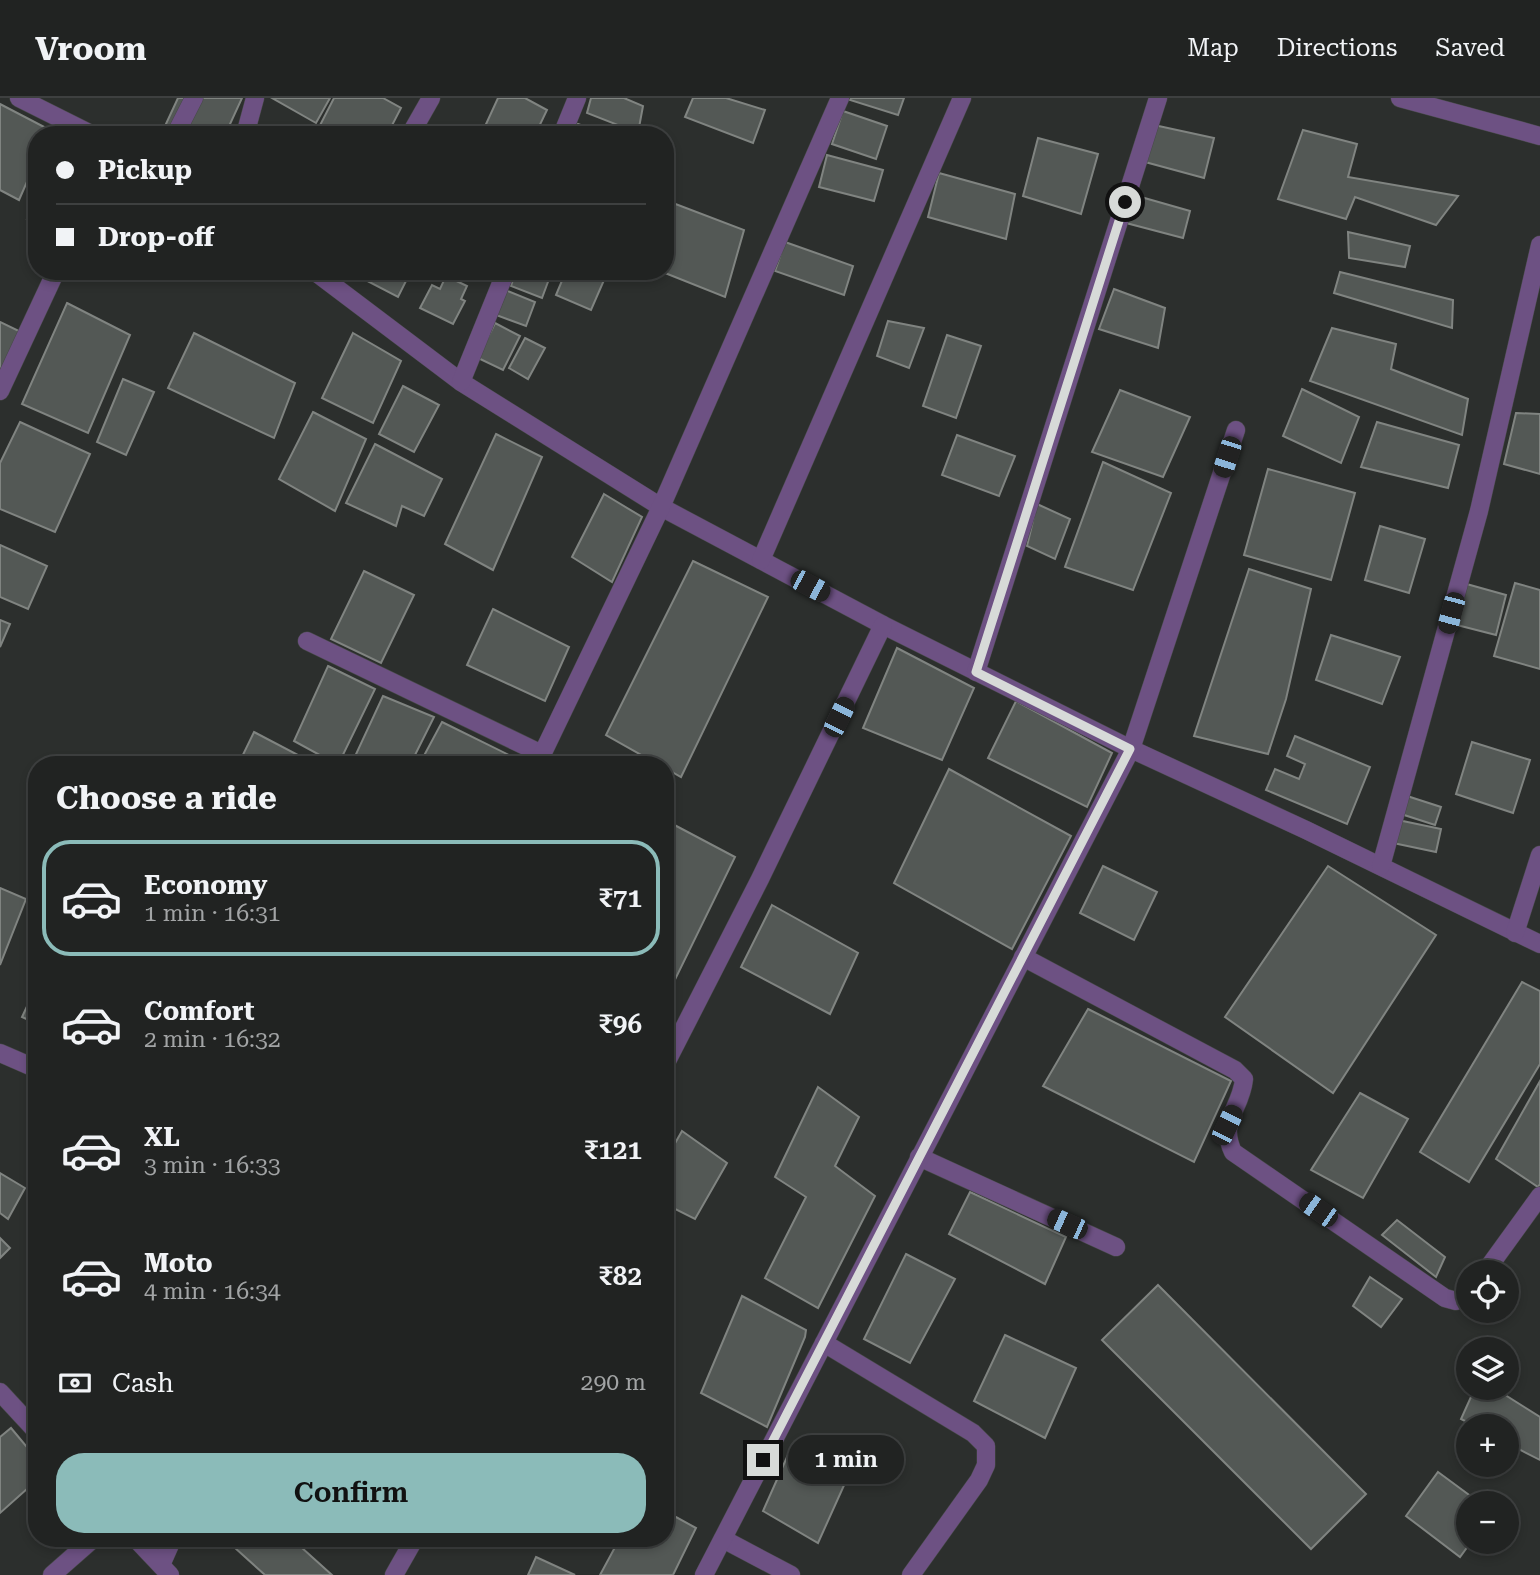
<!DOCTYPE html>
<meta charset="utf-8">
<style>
:root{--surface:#212322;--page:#2d2f2f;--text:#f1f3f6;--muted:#a2a4a5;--line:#3e4040;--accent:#8bbbb9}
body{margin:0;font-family:"Roboto Serif",serif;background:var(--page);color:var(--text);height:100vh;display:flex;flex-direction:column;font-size:26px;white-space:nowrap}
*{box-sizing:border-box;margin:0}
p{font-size:23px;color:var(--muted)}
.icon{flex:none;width:38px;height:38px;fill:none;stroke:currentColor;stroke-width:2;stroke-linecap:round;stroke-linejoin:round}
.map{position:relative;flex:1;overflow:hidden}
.side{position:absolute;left:28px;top:658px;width:646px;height:791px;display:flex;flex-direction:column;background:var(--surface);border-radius:28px;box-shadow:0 4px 10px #0003,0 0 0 2px var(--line)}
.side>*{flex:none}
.hud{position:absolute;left:28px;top:28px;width:646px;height:154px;border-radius:28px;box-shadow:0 4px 10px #0003,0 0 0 2px var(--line);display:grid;align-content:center;height:154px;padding:0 28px;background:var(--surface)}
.buttons{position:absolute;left:1456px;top:1162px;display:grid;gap:14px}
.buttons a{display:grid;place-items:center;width:63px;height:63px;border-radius:50%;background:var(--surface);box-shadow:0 4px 10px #0003,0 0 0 2px var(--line);font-size:35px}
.end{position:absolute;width:32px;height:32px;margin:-16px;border:9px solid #d7dad8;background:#111;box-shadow:0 0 0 4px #111}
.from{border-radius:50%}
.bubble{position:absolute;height:49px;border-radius:24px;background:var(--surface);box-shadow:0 4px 10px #0003,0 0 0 2px var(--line);font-size:23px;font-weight:600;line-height:49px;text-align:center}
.car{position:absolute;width:21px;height:42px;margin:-21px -10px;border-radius:9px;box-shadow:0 0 5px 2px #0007;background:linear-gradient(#222 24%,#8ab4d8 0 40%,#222 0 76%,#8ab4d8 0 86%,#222 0)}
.hud b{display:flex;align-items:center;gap:24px;height:66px;font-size:26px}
.hud b+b{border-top:2px solid var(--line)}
.hud i{width:18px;height:18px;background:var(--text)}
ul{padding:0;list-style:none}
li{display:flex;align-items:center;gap:21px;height:116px;margin:0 14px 10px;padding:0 14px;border:4px solid transparent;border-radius:28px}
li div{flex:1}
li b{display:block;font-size:26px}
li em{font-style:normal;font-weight:600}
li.current{border-color:var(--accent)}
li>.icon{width:63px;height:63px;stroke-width:1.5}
h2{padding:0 28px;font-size:32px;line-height:84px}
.pay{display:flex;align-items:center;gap:18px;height:77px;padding:0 28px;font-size:26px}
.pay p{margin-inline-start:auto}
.cta{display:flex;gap:14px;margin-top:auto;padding:14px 28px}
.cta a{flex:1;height:80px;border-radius:28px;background:var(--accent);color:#111;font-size:28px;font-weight:600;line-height:80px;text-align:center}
header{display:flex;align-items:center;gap:42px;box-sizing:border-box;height:98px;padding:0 35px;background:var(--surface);border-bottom:2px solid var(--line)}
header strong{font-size:33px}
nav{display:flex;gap:38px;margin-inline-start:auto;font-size:24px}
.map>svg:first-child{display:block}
.building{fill:#535855;stroke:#808481;stroke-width:2}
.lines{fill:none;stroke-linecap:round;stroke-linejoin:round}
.service-casing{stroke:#474a48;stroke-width:19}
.minor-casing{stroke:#474a48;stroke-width:19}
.tertiary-casing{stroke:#474a48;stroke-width:19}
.service{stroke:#6d5183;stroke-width:18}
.minor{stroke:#6d5183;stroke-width:18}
.tertiary{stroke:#6d5183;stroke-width:18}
.route{stroke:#d7dad8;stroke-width:9}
</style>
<header>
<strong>Vroom</strong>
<nav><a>Map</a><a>Directions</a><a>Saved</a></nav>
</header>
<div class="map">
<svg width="1540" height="1477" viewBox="0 0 1540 1477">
<rect width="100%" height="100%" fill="#2c2f2d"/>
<g class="building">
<path d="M178,0H242L225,37H185L165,28Z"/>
<path d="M272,0H330L316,25Z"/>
<path d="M334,0H383L401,10L387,37H315Z"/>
<path d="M498,0H525L547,12L535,37H481Z"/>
<path d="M591,0H624L643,8L638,35L587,15Z"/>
<path d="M693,0H726L765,12L753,45L685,19Z"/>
<path d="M851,0H904L898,17L850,2Z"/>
<path d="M0,6L50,32L48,37H37V61L19,102L0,92Z"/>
<path d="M843,13L887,28L876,61L832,46Z"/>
<path d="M578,26L607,37H574Z"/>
<path d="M1154,27L1214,40L1204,80L1145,64Z"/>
<path d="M1303,32L1357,46L1348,79L1458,98L1436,127L1355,99L1346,121L1278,101Z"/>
<path d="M1038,40L1098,56L1081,116L1023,98Z"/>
<path d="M827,57L883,72L874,103L819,89Z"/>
<path d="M939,75L1015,96L1006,141L928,119Z"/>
<path d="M1134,97L1190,113L1183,140L1126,125Z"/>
<path d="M37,98V126L27,121Z"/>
<path d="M665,102L744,132L725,199L660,173H665Z"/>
<path d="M1348,134L1410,148L1405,169L1349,160Z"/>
<path d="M785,144L853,168L844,197L775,173Z"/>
<path d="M353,173H411L398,199L352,175Z"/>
<path d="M516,173H552L542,200L511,188Z"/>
<path d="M566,173H608L591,212L556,197Z"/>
<path d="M1340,174L1453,202L1452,230L1334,195Z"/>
<path d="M446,178L467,188L461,201L465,203L453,226L420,210L432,187L440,191Z"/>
<path d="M1114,191L1165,210L1158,250L1099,231Z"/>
<path d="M505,192L535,204L526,228L496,217Z"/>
<path d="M67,205L130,237L88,335L22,306Z"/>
<path d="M888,223L924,230L909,270L877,258Z"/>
<path d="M0,224L25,236L0,282Z"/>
<path d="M495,225L520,238L503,272L478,260Z"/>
<path d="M1332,230L1396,246L1391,271L1468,301L1462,337L1310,283Z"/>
<path d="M194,235L295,285L274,340L168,290Z"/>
<path d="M353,235L401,263L373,325L322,300Z"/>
<path d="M947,237L981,248L956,320L923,308Z"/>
<path d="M525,240L545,250L528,281L509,270Z"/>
<path d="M123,281L154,294L126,357L97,344Z"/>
<path d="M403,288L439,307L414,354L379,336Z"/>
<path d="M1302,291L1359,319L1341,365L1283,338Z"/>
<path d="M1120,292L1190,319L1163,379L1092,354Z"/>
<path d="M313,314L366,341L335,413L279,381Z"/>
<path d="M1516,315L1540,316V376L1504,366Z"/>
<path d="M20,324L90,356L55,434L0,411V365Z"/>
<path d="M1377,324L1459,347L1448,390L1361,369Z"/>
<path d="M496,336L542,359L493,472L445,446Z"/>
<path d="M957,337L1015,358L999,398L942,377Z"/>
<path d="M375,346L442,381L424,418L402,408L396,428L346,405Z"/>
<path d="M1103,364L1171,395L1133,492L1065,469Z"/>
<path d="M1268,371L1355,395L1331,482L1244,457Z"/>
<path d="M604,396L642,419L612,484L572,459Z"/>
<path d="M1037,406L1070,421L1055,461L1027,448Z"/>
<path d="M1380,428L1425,441L1409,495L1365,482Z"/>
<path d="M0,447L47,468L28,511L0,499Z"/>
<path d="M693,463L768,499L681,679L665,670V667H659L606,637Z"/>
<path d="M1249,471L1311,491L1286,601L1268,656L1194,638Z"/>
<path d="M364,473L414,497L381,565L331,541Z"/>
<path d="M1463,485L1506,497L1496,537L1453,526Z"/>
<path d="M1515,485L1540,492V571L1494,558Z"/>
<path d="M493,511L569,549L545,603L467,567Z"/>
<path d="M0,522L10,526L0,549Z"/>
<path d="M1331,537L1400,559L1382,606L1316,582Z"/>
<path d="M897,550L974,590L942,662L863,630Z"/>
<path d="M328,568L375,591L338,667L294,643Z"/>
<path d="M383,598L434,619L410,667H351Z"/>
<path d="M1016,603L1112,655L1087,709L988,660Z"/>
<path d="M442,624L511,658L507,667H419Z"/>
<path d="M254,634L317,667H238Z"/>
<path d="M1295,638L1370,669L1347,726L1266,692L1275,671L1299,681L1305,666L1287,658Z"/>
<path d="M1472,644L1530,662L1513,715L1456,696Z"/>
<path d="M949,671L1071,738L1012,851L894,785Z"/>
<path d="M1404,697L1441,709L1435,727L1398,715Z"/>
<path d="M665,722L735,759L667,898L665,897Z"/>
<path d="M1398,722L1441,731L1436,754L1393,745Z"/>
<path d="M1103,768L1157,794L1134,842L1080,815Z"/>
<path d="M1328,768L1436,837L1333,995L1225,919Z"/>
<path d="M0,790L26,801L0,867Z"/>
<path d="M772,807L858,855L830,916L741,869Z"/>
<path d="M1522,884L1540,893V966L1469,1084L1420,1054Z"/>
<path d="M37,887V926L22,919Z"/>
<path d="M1088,911L1231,983L1194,1064L1043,988Z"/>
<path d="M1540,983V1086L1538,1089L1496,1061Z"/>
<path d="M818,989L859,1019L835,1068L875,1098L818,1210L765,1180L806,1099L775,1079Z"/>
<path d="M1360,995L1408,1021L1363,1100L1311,1072Z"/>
<path d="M682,1033L727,1065L695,1121L665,1106V1063Z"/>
<path d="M0,1075L25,1090L8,1121L0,1115Z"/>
<path d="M970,1094L1066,1139L1045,1186L949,1136Z"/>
<path d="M1397,1122L1445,1159L1436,1179L1382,1137Z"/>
<path d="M0,1140L10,1150L0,1160Z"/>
<path d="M906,1156L955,1181L910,1265L864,1241Z"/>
<path d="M1370,1179L1402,1201L1381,1229L1353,1208Z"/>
<path d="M1158,1187L1366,1396L1311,1451L1102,1242Z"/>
<path d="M742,1198L806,1232L805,1239L767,1329L701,1295Z"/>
<path d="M1005,1237L1076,1270L1045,1340L974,1303Z"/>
<path d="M1475,1290H1494L1540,1319V1362L1507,1345V1328H1475L1461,1321Z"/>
<path d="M11,1330L37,1361V1382L0,1415V1339Z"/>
<path d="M791,1350L850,1374L818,1445L763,1413Z"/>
<path d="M1438,1374L1480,1405H1468V1444H1471L1460,1459L1406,1418Z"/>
<path d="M665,1413L696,1430L673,1477H600L620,1440H665Z"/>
<path d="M224,1440H291L332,1477H265Z"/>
<path d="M536,1459L575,1477H528Z"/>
</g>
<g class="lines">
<defs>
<path id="service" d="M919,1059L1116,1149"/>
<g id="minor">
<path d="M19,0L93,37"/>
<path d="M175,37L194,0"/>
<path d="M245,37L255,0"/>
<path d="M410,37L431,0"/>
<path d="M562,37L577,0"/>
<path d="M314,173L461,284L661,409L883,527L1131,651L1306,732L1540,846"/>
<path d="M461,284L506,173"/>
<path d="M0,293L56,173"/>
<path d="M761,462L962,0"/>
<path d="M307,543L542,656"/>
<path d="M976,574L1158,0"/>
<path d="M537,667L661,409L840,0"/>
<path d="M1381,768L1479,413L1540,147"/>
<path d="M1515,835L1540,757"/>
<path d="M1023,859L1235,972L1244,981C1241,1012 1218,1022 1233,1054L1445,1200L1456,1203L1468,1197"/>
<path d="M0,955L37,971"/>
<path d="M665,967L760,781L883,527"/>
<path d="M1485,1174L1540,1098"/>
<path d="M824,1245L973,1335L986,1348V1367L979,1382L911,1477"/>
<path d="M723,1441L791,1477"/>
<path d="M161,1467L173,1440"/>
<path d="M52,1477L94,1440"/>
<path d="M394,1477L415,1440"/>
<path d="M704,1477L1131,651L1236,332"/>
</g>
<g id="tertiary">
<path d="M1400,0L1540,38"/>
<path d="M0,1294L37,1334"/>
<path d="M135,1440L170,1477"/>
</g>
</defs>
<use href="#service" class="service-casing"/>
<use href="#minor" class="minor-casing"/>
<use href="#tertiary" class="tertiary-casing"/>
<use href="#service" class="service"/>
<use href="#minor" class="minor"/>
<use href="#tertiary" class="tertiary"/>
</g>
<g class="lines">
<path class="route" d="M763,1362L1130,651L976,574L1125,104"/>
</g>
</svg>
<div class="buttons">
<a><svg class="icon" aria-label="locate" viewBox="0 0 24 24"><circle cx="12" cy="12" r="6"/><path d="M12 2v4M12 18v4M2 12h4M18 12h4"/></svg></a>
<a><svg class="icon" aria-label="layers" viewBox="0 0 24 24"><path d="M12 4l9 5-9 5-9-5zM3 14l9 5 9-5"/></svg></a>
<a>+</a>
<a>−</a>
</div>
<i class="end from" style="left:1125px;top:104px"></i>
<i class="end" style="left:763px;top:1362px"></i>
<div class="bubble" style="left:788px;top:1337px;width:116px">1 min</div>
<i class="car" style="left:1227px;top:359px;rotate:198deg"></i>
<i class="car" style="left:810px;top:488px;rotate:118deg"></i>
<i class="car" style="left:1451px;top:515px;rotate:195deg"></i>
<i class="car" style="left:839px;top:619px;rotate:26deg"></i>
<i class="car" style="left:1227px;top:1027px;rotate:26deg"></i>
<i class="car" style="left:1318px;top:1112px;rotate:305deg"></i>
<i class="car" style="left:1067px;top:1126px;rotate:294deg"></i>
<div class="hud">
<b><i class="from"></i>Pickup</b>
<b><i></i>Drop-off</b>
</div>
<section class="side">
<h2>Choose a ride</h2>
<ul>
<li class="current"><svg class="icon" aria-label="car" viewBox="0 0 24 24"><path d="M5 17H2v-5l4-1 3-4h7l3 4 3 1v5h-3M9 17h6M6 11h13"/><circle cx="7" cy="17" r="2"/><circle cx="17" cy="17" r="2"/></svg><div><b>Economy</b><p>1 min · 16:31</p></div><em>₹71</em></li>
<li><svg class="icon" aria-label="car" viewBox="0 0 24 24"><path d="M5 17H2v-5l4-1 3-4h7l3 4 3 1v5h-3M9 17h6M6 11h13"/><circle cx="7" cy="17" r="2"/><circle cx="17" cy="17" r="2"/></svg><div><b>Comfort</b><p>2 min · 16:32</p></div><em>₹96</em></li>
<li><svg class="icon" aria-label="car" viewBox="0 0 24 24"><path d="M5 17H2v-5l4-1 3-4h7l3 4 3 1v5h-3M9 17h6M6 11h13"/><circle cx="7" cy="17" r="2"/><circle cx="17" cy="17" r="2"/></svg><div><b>XL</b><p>3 min · 16:33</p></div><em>₹121</em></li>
<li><svg class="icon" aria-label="car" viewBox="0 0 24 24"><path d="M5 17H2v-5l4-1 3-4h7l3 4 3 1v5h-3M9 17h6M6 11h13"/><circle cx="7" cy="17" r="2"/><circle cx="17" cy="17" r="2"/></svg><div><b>Moto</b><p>4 min · 16:34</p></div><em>₹82</em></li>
</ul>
<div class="pay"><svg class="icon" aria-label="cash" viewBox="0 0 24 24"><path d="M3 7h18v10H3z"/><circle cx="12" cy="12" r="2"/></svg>Cash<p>290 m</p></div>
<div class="cta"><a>Confirm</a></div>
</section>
</div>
